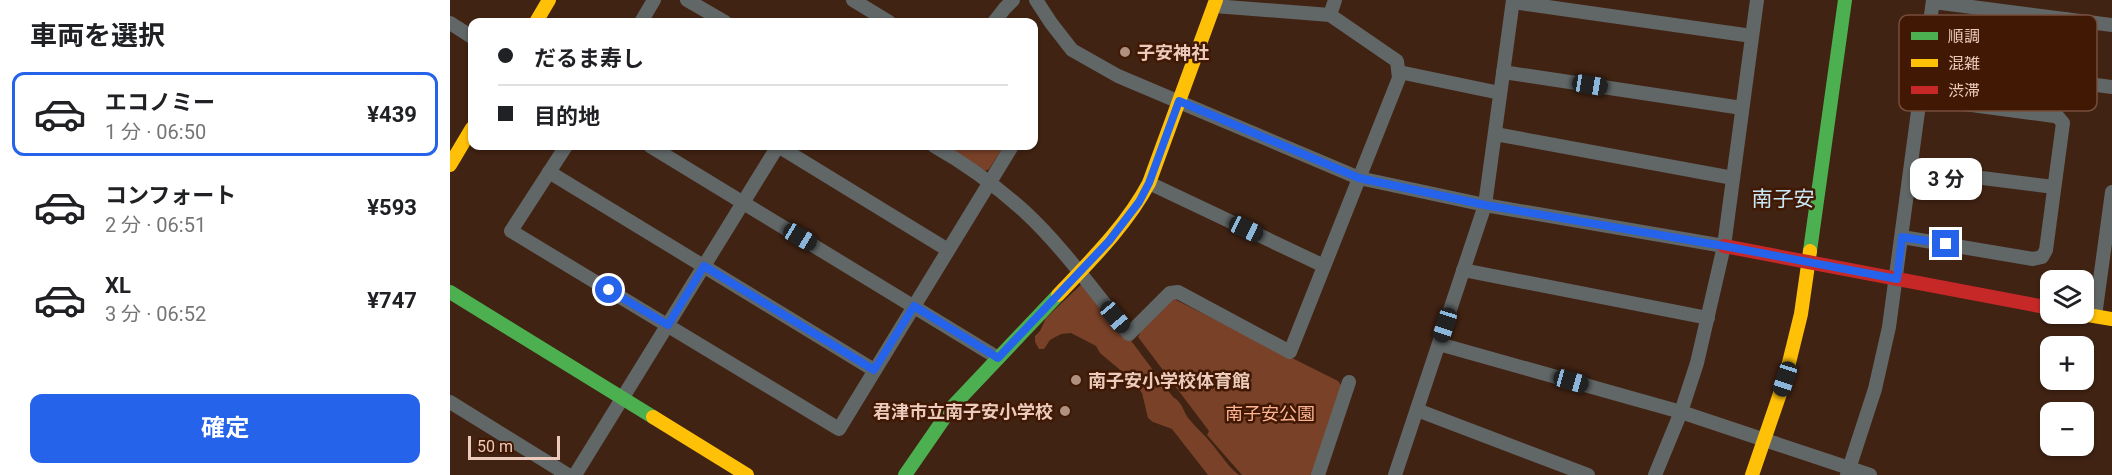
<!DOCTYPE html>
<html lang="ja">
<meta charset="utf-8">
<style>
:root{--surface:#fff;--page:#f2f2f2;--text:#202124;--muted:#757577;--line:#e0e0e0;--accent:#2563eb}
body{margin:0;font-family:Roboto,"Noto Sans JP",sans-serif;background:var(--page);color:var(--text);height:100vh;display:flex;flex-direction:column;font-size:22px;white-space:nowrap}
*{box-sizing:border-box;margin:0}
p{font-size:20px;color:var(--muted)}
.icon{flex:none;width:33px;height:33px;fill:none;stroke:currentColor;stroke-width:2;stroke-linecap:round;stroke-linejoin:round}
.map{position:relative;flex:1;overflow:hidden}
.sheet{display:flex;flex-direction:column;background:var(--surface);width:450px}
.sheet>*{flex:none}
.banner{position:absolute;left:18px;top:18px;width:570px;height:132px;border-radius:12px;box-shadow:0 2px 4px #0004;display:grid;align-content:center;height:132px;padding:0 30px;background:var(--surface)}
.buttons{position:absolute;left:1590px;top:270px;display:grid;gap:12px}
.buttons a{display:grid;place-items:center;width:54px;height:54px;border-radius:12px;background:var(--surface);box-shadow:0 2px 4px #0004;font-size:30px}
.scale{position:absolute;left:18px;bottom:15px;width:92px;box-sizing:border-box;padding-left:6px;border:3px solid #edcbbc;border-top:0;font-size:16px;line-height:21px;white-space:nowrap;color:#edcbbc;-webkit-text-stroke:4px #411804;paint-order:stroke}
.end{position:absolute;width:27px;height:27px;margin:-14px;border:8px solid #2563eb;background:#fff;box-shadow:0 0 0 3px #fff}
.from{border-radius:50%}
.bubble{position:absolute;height:42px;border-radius:12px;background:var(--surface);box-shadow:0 2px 4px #0004;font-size:20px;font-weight:700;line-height:42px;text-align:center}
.car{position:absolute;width:18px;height:36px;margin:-18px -9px;border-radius:8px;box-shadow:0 0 4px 2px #0007;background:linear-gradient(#222 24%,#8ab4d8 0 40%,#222 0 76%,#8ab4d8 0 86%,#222 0)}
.banner b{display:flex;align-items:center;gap:21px;height:57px;font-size:22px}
.banner b+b{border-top:2px solid var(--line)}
.banner i{width:15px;height:15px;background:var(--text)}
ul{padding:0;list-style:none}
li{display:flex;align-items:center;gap:18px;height:84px;margin:0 12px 9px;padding:0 18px;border:3px solid transparent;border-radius:12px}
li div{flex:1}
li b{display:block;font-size:22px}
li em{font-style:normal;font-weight:700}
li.active{border-color:var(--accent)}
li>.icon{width:54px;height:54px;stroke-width:1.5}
h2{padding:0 30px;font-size:27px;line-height:72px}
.cta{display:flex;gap:12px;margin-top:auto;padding:12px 30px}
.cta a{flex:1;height:69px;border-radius:12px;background:var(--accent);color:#fff;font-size:24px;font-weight:700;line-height:69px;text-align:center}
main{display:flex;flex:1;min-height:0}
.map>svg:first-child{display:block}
.green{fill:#784128}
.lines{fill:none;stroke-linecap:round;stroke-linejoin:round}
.street{stroke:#616667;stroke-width:14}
.fast{stroke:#4caf50;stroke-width:14}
.slow{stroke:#ffc107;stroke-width:14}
.jam{stroke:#c62828;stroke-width:14}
.route{stroke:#2563eb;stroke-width:8}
.poi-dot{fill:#b09081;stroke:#411804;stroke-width:2}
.labels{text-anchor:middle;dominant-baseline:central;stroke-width:5;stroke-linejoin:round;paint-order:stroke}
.poi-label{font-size:18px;font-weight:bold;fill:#edcbbc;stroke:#411804;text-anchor:start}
.park-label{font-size:18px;fill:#feb493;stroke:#411804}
.quarter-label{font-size:21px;fill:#c8e9f7;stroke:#411804}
.key{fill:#411804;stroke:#754e3b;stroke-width:1.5}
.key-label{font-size:16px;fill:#edcbbc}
</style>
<main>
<section class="sheet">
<h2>車両を選択</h2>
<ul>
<li class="active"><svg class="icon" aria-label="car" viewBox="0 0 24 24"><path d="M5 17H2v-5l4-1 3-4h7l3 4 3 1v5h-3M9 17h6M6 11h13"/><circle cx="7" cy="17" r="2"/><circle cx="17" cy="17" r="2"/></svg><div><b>エコノミー</b><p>1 分 · 06:50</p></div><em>¥439</em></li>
<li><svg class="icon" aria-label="car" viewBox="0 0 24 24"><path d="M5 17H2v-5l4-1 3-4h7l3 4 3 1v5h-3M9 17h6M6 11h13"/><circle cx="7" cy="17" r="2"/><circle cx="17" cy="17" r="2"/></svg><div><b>コンフォート</b><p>2 分 · 06:51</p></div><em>¥593</em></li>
<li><svg class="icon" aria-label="car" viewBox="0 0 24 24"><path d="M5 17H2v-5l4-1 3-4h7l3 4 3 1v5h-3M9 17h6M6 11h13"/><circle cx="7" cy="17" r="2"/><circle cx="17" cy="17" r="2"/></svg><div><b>XL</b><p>3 分 · 06:52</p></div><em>¥747</em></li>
</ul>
<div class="cta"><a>確定</a></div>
</section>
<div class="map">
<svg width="1662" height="475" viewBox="0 0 1662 475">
<rect width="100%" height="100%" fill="#402313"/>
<g class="green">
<path d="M494,146H554L539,169L535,171Z"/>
<path d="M636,280L723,397C734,404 732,410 739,419C746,428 754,434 761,443C771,454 777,466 789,475H758L722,429L703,422L698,418L692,393L682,380L650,353L646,346L621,333L611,334L600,340L594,349H589L585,342V336L590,331L596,318Z"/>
<path d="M722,298L888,381L893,388L870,457L864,466L862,475H792L757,435L759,431L688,337L693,327Z"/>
</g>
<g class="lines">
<g class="street">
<path d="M237,0L275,22"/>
<path d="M403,0L439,22"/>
<path d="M586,0L601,23L622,50L668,76L909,178L1035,205L1274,246"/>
<path d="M1063,2L1302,36"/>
<path d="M1483,2L1662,25"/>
<path d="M880,15L885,0"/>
<path d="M1615,19L1609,80L1662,87"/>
<path d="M191,22L204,0"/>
<path d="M544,22L555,8L563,0"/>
<path d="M0,23L22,37"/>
<path d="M949,72L1050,93"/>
<path d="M1053,72L1292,108"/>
<path d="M1045,134L1283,178"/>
<path d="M116,146L61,231L389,429L562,146"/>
<path d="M200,146L548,358"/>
<path d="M328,146L498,250"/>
<path d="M484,146C516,164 546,186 574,211C613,247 645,293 679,334L720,293L728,292L840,352L949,78L947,61L880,15L764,6"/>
<path d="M1461,169L1604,187"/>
<path d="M99,172L424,370"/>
<path d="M699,183L874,266"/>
<path d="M1452,237L1583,259L1592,257L1596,250L1613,123L1608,117L1604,116L1470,98"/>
<path d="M1013,270L1258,318"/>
<path d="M1645,316L1662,192"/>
<path d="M989,344L1231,412L1420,475"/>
<path d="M0,402L118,475"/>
<path d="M967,410L1138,475"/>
<path d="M125,475L328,146"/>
<path d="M868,475L899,382"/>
<path d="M945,475L1035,205L1063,0"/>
<path d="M1205,475L1231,412L1247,363L1274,246L1307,0"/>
<path d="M1397,475L1425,389L1439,327L1483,0"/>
</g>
<g class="fast">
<path d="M1360,251L1395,0"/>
<path d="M0,292L203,417"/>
<path d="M455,475L502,407L608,295"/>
</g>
<g class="slow">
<path d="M86,22L99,0"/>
<path d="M0,165L22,128"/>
<path d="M608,295C641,260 676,226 699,183L766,0"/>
<path d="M1632,314L1662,319"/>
<path d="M203,417L297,475"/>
<path d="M1302,475L1335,379L1351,314L1360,251"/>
</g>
<path class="jam" d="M1274,246L1600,308"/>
</g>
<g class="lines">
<path class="route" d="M159,290L218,325L254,266L424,370L464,306L548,358L659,241L689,202L699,183L729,101L909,178L1035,205L1274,246L1447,279L1452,237L1496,244"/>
</g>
<g class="poi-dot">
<circle cx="675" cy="52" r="6"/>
<circle cx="626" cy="380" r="6"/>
<circle cx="615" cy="411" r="6"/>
</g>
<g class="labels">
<g class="poi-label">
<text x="687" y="52">子安神社</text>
<text x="638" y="380">南子安小学校体育館</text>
<text x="603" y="411" text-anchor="end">君津市立南子安小学校</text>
</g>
<g class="park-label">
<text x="820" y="413">南子安公園</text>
</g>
<g class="quarter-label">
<text x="1333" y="199">南子安</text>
</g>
</g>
<rect x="1449" y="15" width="198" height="96" rx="9" class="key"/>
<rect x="1461" y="32" width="27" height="8" fill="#4caf50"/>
<rect x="1461" y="59" width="27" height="8" fill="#ffc107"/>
<rect x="1461" y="86" width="27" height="8" fill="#c62828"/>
<g class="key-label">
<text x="1498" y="42">順調</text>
<text x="1498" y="69">混雑</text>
<text x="1498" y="96">渋滞</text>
</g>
</svg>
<div class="buttons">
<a><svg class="icon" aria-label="layers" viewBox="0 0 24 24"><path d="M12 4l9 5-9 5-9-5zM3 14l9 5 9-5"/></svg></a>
<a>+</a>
<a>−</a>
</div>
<div class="scale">50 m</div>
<i class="end from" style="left:159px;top:290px"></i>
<i class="end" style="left:1496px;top:244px"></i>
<div class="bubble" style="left:1460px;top:158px;width:72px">3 分</div>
<i class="car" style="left:1140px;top:85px;rotate:99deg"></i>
<i class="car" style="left:796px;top:229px;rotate:115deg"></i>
<i class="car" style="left:350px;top:237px;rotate:121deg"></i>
<i class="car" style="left:665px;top:317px;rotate:140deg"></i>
<i class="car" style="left:995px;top:325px;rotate:198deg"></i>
<i class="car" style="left:1335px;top:379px;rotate:198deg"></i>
<i class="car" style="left:1121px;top:381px;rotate:106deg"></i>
<div class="banner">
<b><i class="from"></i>だるま寿し</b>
<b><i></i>目的地</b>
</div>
</div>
</main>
